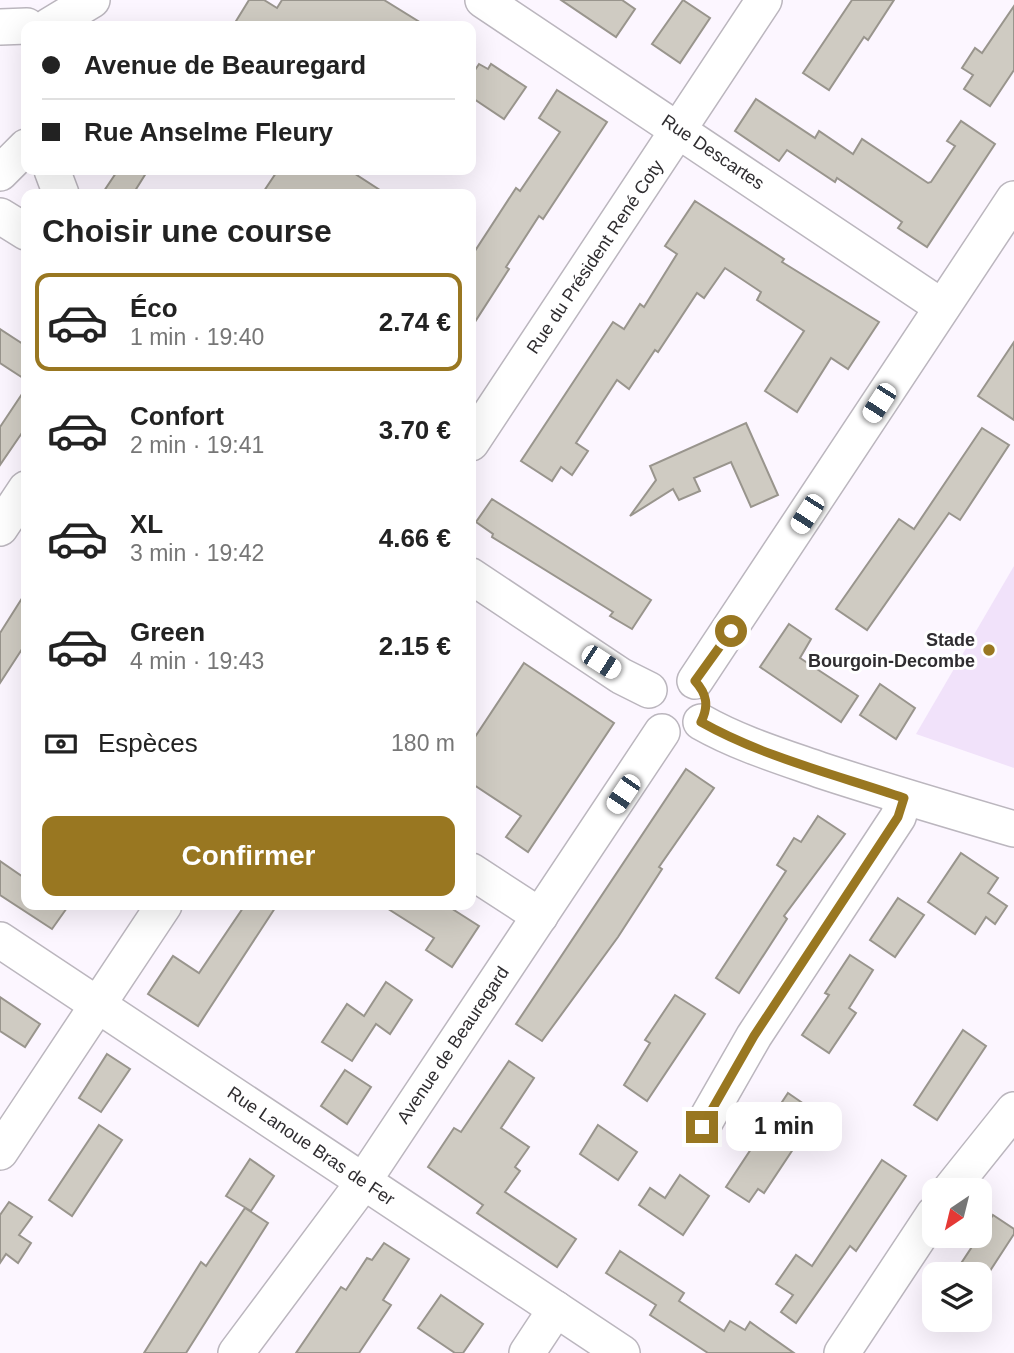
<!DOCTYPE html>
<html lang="fr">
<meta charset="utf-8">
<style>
:root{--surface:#fff;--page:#f6f6f6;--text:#222;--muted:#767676;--line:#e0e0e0;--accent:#997721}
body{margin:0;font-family:Arial,sans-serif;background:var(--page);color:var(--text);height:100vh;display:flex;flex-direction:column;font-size:26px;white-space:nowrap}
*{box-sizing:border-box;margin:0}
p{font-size:23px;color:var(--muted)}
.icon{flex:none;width:38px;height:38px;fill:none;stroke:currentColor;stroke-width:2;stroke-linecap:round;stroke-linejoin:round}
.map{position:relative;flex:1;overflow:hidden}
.panel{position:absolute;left:21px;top:189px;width:455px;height:721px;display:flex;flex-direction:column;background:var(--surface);border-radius:14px;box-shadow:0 7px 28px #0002}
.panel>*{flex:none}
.banner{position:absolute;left:21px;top:21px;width:455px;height:154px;border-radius:14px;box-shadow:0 7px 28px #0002;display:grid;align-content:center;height:154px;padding:0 21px;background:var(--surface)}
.needle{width:46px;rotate:215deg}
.controls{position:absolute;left:922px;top:1178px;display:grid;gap:14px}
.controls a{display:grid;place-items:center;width:70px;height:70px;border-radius:14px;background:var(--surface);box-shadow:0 7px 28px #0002;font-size:35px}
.end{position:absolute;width:32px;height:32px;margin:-16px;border:9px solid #997721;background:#fff;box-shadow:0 0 0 4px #fff}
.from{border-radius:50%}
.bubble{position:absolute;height:49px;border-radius:14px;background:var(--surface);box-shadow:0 7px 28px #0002;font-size:23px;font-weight:700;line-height:49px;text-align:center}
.car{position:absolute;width:21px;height:42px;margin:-21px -10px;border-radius:9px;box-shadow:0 0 5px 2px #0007;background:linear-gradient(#fff 24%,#345 0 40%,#fff 0 76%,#345 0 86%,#fff 0)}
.banner b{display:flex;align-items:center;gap:24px;height:66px;font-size:26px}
.banner b+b{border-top:2px solid var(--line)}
.banner i{width:18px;height:18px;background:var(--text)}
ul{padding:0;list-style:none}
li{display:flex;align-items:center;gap:21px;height:98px;margin:0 14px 10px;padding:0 7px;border:4px solid transparent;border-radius:14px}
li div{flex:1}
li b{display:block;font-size:26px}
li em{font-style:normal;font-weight:700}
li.on{border-color:var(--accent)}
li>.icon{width:63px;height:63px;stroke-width:1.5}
h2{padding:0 21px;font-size:32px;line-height:84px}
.pay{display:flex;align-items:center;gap:18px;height:77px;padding:0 21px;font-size:26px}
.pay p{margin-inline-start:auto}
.button{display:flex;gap:14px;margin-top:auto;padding:14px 21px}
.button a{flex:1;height:80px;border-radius:14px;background:var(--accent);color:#fff;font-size:28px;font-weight:700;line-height:80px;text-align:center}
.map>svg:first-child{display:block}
.green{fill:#f1e2fa}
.building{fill:#cfcbc2;stroke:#99958d;stroke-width:2}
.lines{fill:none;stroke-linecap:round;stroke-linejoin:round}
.minor-casing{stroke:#bbb6be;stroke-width:38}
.minor{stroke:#fff;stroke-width:35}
.route{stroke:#997721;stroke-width:9}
.poi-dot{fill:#997721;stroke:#fff;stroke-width:2.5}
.labels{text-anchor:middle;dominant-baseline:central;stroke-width:6;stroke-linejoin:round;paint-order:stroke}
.street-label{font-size:18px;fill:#2f2d30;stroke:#fff}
.poi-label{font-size:18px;font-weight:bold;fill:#2f2d30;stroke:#fff;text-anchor:end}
</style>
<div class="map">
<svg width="1014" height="1353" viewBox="0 0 1014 1353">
<rect width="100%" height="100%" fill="#fcf6ff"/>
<path class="green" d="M1014,566V768L916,734Z"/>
<g class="building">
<path d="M249,0H264L277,8L282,0H384L426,26H233Z"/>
<path d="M561,0H622L635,9L616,37Z"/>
<path d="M683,0L710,18L680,63L652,44Z"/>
<path d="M852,0H894L868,40L864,37L829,90L803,73Z"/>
<path d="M1014,6V70L990,106L964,89L973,75L962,68L975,48L982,53Z"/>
<path d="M479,64L488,69L491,64L526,87L504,119L471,97V76Z"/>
<path d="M557,90L607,122L543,219L539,216L506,267L509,269L471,328V257L516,188L520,191L560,132L539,118Z"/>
<path d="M756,99L815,138L819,131L853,154L862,139L928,183L931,182L955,146L947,141L961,121L995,144L927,247L898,228L902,222L837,178L835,182L787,150L779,161L735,131Z"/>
<path d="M118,170H148L133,194H102Z"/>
<path d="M278,170H349L386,194H262Z"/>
<path d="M695,201L784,259L782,262L879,322L848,369L831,358L797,412L765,391L804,331L757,300L761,292L725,268L704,298L697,293L658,352L655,350L629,389L617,380L576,443L588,451L572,475L561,467L552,481L521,461L613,322L624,329L640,304L644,307L677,254L665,246Z"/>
<path d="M0,329L26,346V380L0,363Z"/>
<path d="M1014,342V420L978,396Z"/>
<path d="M26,388V427L0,465V427Z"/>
<path d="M746,423L778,495L751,507L731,462L694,478L700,491L679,500L673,489L630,516L656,480L650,466Z"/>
<path d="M982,428L1009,445L960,520L949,513L867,630L836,609L899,519L914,529Z"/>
<path d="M492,499L651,600L632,629L610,616L613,612L492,537L493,534L476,522Z"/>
<path d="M26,592V643L0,683V633Z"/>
<path d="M789,624L811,639L800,658L858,696L841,722L760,667Z"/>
<path d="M524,663L614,723L528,852L506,837L521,816L471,783V743Z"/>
<path d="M880,684L915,708L896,739L860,715Z"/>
<path d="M686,769L714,788L659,867L662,869L618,937L542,1041L516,1024Z"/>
<path d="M818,816L845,834L784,916L787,919L739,993L716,978L786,871L777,865L794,838L801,842Z"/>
<path d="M961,853L998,878L988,893L1007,906L995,924L986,917L975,934L928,902Z"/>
<path d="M0,861L26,879V905H69L52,929L0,895Z"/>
<path d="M898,898L924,915L895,957L870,940Z"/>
<path d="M245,905H277L198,1026L148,994L173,956L199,973Z"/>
<path d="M382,905H446L479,926L452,967L426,950L434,938Z"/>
<path d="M850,955L873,970L849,1008L856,1013L829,1053L802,1035L829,995L825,993Z"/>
<path d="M386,982L412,1000L390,1034L376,1024L352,1061L322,1042L347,1004L364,1016Z"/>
<path d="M675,995L705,1014L647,1101L624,1085L650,1043L645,1040Z"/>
<path d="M0,997L40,1024L25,1047L0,1031Z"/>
<path d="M963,1030L986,1046L937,1120L914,1105Z"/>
<path d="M107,1054L130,1069L101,1112L79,1098Z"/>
<path d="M509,1061L534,1078L501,1128L529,1147L515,1167L520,1171L505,1192L576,1239L557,1267L477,1213L483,1205L428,1167L454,1128L461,1132Z"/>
<path d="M345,1070L371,1087L347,1124L321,1106Z"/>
<path d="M788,1093L817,1113L764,1193L758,1189L749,1202L726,1187Z"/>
<path d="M99,1125L122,1140L72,1216L49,1200Z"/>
<path d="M598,1125L637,1152L618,1180L580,1154Z"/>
<path d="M250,1159L274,1176L251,1211L226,1196Z"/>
<path d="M882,1160L906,1176L856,1251L850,1246L796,1323L781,1312L793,1295L776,1284L796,1255L812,1266Z"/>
<path d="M680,1175L709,1196L683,1235L639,1205L650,1188L665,1198Z"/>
<path d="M9,1202L32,1217L19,1235L31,1243L18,1263L6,1254L0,1263V1215Z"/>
<path d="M245,1208L268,1223L186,1353H144L201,1262L206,1266Z"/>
<path d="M993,1215L1014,1229V1234L988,1274H954Z"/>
<path d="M384,1243L409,1259L383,1300L391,1305L359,1353H296L341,1287L346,1290L367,1258L372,1260Z"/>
<path d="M620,1251L684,1293L679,1301L724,1331L730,1321L745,1330L750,1322L794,1353H708L650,1315L656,1305L606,1273Z"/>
<path d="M441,1295L483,1324L463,1353H455L418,1328Z"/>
</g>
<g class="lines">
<defs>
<g id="minor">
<path d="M483,0L942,307"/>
<path d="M49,26L92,0"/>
<path d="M0,27L27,26"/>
<path d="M52,170L61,194"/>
<path d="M0,173L26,147"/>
<path d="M0,216L26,232"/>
<path d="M471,443L764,0"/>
<path d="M0,528L26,489"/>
<path d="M471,576L621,676L649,690"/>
<path d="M695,681L1014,199"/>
<path d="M701,722C738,743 780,756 820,770C884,791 949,810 1014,829"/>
<path d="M471,871L540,916"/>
<path d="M0,940L622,1353"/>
<path d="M702,1127L754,1036L898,817L904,798"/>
<path d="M0,1152L164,905"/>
<path d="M950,1190L1014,1110"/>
<path d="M236,1353L354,1195L662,732"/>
<path d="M527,1353L556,1309"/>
<path d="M842,1353L934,1214"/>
</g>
</defs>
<use href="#minor" class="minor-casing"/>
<use href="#minor" class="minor"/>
</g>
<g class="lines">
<path class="route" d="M702,1127L754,1036L898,817L904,798C837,775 763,757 701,722C709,706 707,694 695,681L731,631"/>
</g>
<circle class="poi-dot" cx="989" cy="650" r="7"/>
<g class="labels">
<g class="street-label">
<text transform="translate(713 152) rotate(34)">Rue Descartes</text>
<text transform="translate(595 257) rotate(-56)">Rue du Président René Coty</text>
<text transform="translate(453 1045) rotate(-56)">Avenue de Beauregard</text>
<text transform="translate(311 1146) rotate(34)">Rue Lanoue Bras de Fer</text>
</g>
<g class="poi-label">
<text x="975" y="640">Stade<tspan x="975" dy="21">Bourgoin-Decombe</tspan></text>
</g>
</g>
</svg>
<div class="controls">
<a><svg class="needle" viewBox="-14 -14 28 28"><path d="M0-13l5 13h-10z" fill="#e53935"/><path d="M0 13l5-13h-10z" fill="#767676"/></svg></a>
<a><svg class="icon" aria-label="layers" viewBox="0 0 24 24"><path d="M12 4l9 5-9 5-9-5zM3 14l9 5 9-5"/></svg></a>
</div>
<i class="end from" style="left:731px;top:631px"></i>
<i class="end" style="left:702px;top:1127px"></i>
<div class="bubble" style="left:726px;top:1102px;width:116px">1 min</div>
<i class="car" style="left:879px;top:403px;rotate:213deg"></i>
<i class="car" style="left:807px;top:514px;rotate:213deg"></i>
<i class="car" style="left:601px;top:662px;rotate:123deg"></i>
<i class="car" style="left:623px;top:794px;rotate:214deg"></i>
<div class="banner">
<b><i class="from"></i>Avenue de Beauregard</b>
<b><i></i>Rue Anselme Fleury</b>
</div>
<section class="panel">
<h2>Choisir une course</h2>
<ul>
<li class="on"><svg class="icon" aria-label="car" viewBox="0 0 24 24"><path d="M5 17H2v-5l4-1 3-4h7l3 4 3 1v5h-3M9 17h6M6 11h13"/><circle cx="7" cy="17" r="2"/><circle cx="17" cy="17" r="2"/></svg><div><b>Éco</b><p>1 min · 19:40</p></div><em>2.74 €</em></li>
<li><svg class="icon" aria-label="car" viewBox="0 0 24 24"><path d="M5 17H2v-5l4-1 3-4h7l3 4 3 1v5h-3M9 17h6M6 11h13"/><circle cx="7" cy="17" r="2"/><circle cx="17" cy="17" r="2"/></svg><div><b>Confort</b><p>2 min · 19:41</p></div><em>3.70 €</em></li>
<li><svg class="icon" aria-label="car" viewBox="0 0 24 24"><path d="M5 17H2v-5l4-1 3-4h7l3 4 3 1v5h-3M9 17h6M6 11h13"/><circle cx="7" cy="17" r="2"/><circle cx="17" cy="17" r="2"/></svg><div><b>XL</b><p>3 min · 19:42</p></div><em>4.66 €</em></li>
<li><svg class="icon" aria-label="car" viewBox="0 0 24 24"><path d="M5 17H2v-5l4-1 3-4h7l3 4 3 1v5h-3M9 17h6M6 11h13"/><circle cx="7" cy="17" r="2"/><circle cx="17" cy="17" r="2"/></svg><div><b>Green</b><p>4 min · 19:43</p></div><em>2.15 €</em></li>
</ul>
<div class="pay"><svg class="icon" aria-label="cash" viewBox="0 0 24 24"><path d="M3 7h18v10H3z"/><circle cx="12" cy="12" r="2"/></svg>Espèces<p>180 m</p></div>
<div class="button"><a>Confirmer</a></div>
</section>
</div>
